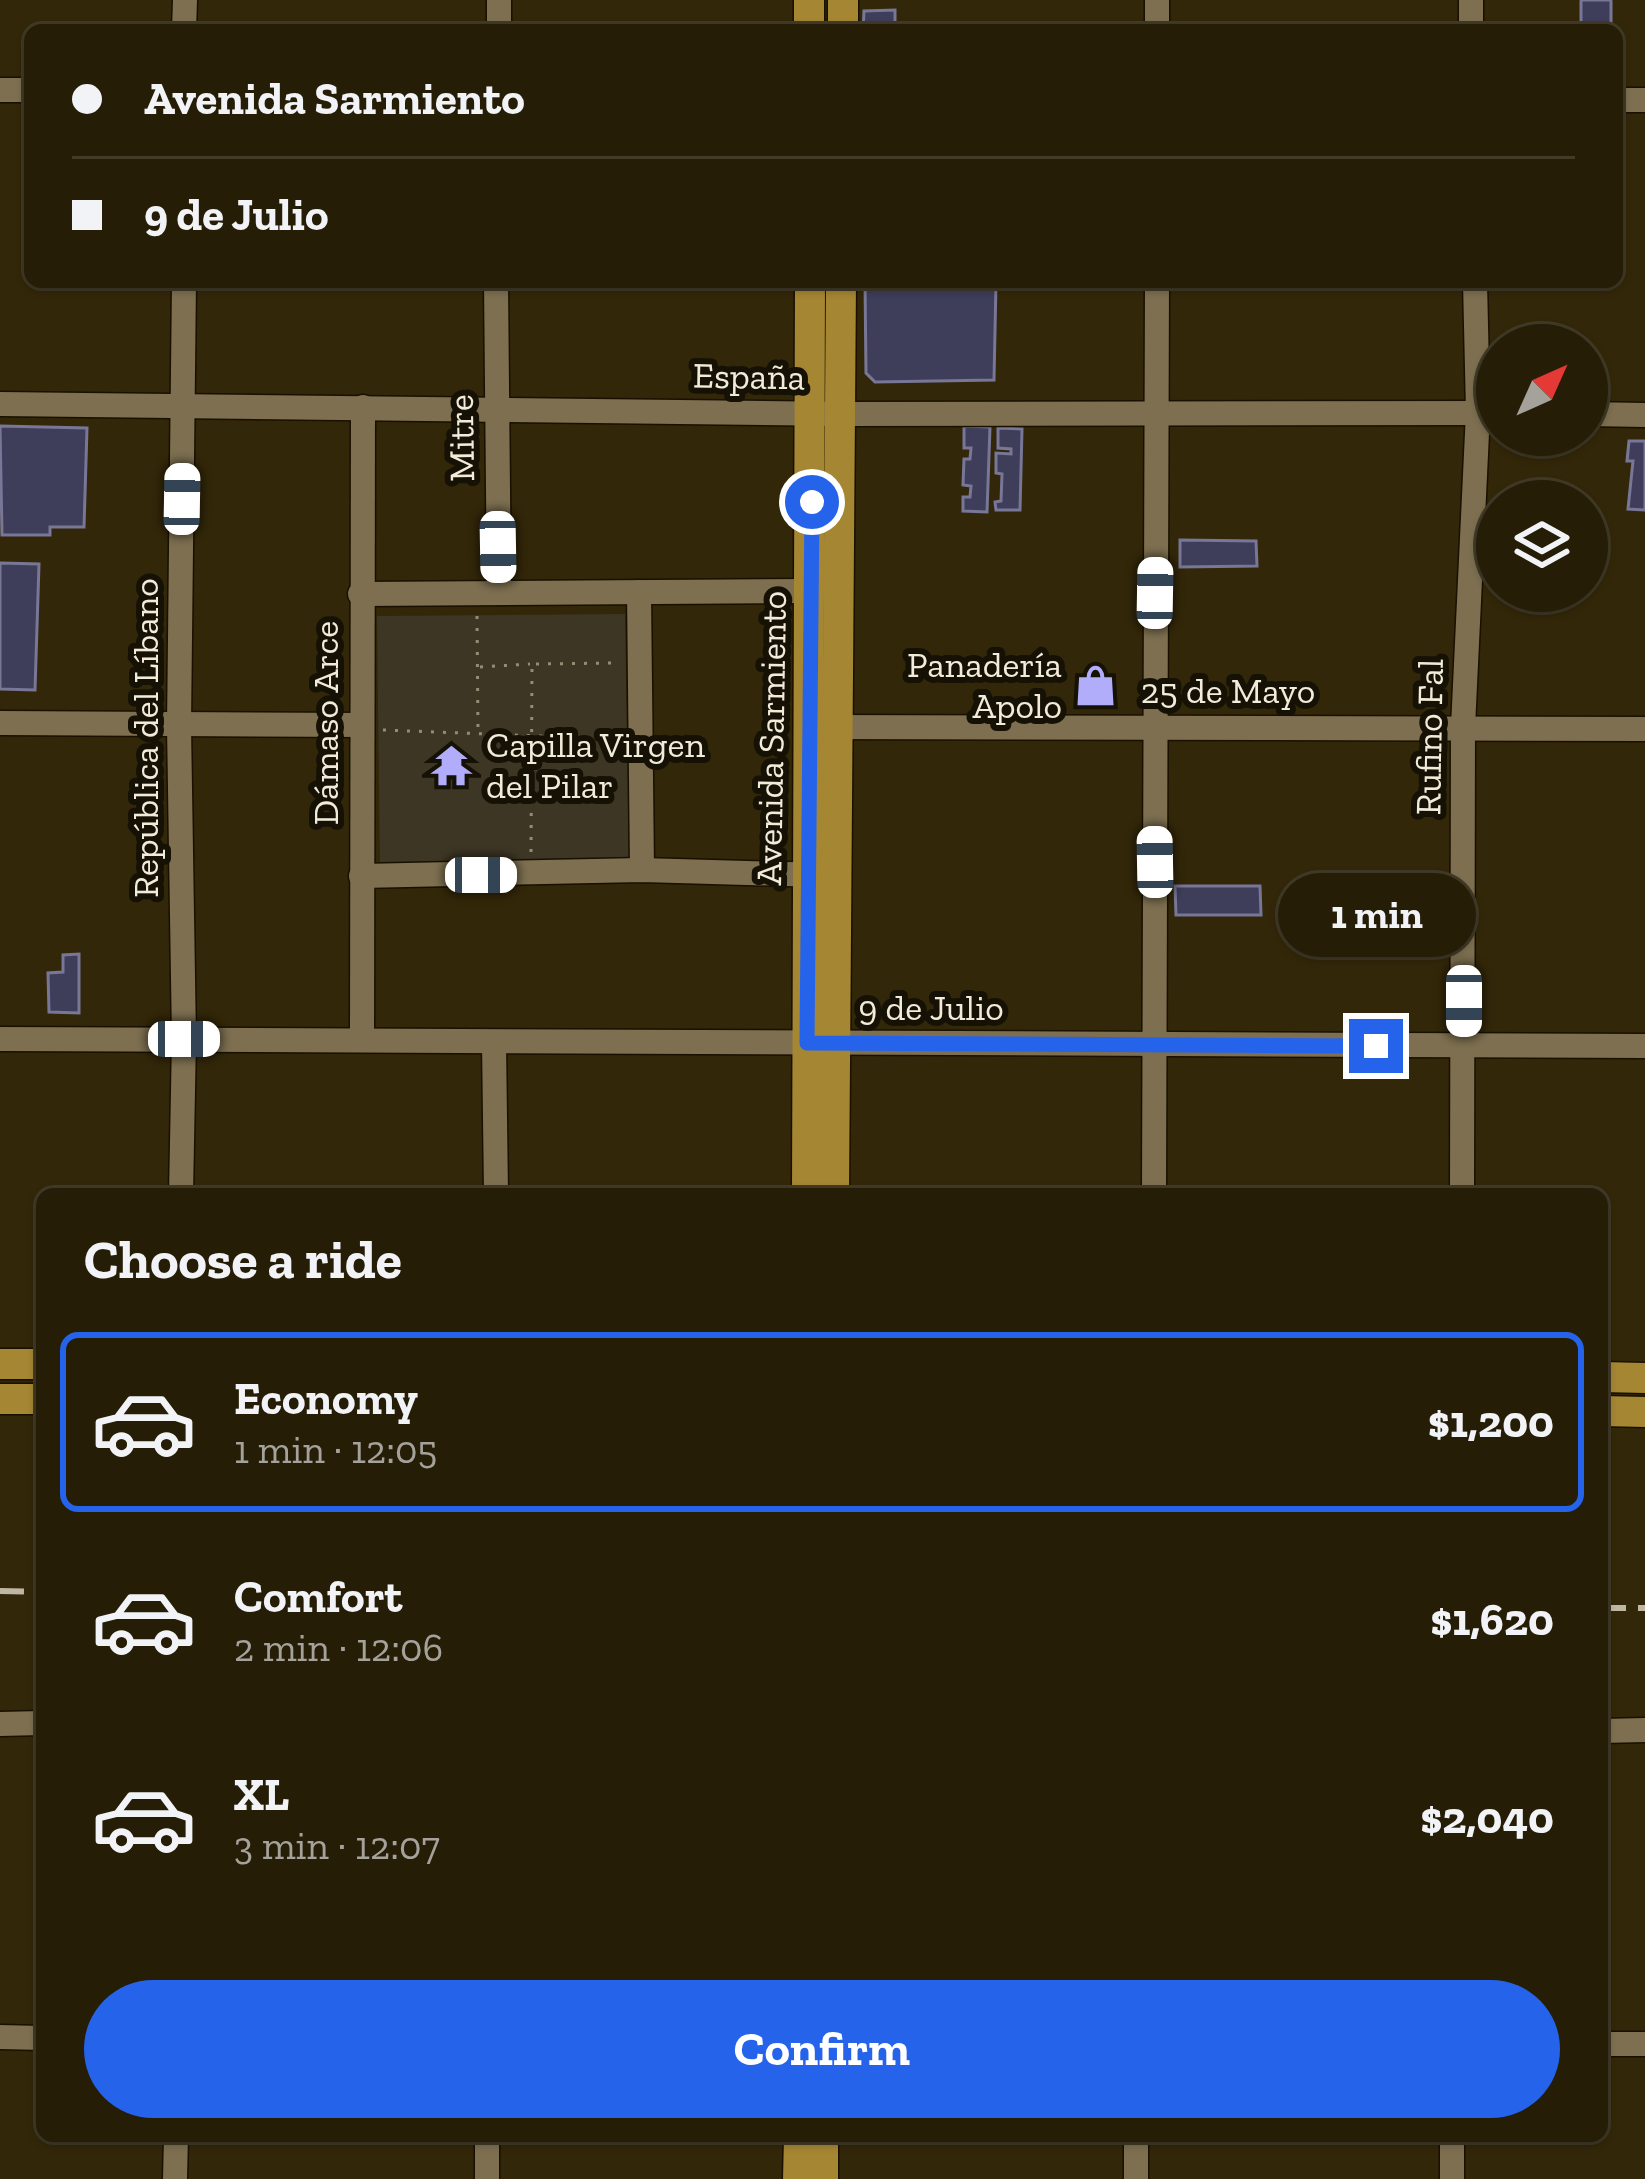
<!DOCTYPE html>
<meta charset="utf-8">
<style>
:root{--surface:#261d07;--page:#2e2611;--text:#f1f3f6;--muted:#a4a29b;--line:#423b28;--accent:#2563eb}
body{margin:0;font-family:"Zilla Slab",serif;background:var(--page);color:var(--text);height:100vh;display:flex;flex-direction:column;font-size:45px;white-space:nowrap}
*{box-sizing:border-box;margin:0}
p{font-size:39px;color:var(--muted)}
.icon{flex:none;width:66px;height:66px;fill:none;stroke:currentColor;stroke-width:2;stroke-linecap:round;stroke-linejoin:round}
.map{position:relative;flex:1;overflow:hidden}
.sheet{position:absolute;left:36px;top:1188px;width:1572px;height:954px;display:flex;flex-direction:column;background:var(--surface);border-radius:18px;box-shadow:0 3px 9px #0004,0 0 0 3px var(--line)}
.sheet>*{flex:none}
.top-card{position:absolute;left:24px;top:24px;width:1599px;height:264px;border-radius:18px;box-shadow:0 3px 9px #0004,0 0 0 3px var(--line);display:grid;align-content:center;height:264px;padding:0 48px;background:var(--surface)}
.needle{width:78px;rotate:45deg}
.tools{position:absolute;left:1476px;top:324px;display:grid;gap:24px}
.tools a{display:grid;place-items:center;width:132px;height:132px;border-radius:50%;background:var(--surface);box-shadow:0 3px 9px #0004,0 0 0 3px var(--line);font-size:60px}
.end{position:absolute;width:54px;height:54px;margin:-27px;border:15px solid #2563eb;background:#fff;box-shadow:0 0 0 6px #fff}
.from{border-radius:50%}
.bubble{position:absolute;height:84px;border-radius:42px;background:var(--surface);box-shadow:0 3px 9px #0004,0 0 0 3px var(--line);font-size:39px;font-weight:700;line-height:84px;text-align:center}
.car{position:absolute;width:36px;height:72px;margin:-36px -18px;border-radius:15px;box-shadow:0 0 9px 3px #0007;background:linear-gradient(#fff 24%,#345 0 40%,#fff 0 76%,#345 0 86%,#fff 0)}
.top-card b{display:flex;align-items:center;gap:42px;height:114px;font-size:45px}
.top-card b+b{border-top:3px solid var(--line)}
.top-card i{width:30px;height:30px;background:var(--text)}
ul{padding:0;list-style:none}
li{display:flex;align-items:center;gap:36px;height:180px;margin:0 24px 18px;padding:0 24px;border:6px solid transparent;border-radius:18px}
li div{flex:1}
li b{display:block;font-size:45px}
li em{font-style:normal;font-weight:700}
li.selected{border-color:var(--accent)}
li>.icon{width:108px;height:108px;stroke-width:1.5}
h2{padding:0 48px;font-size:54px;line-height:144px}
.button{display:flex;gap:24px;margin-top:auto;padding:24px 48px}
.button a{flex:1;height:138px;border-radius:72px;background:var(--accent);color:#fff;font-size:48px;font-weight:700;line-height:138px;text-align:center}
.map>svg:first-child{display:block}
.green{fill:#3e3625}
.building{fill:#3e3d5a;stroke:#787797;stroke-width:3}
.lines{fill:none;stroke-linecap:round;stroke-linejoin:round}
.minor-casing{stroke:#191000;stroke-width:27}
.major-casing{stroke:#191000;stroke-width:33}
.path{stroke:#958c74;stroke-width:3;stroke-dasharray:3 9;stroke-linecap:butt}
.minor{stroke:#7d6f50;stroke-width:24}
.major{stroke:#a58633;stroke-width:30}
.rail{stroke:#c0b7a3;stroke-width:6;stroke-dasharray:24 12;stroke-linecap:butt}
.route{stroke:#2563eb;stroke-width:15}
.labels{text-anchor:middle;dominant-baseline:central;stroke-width:12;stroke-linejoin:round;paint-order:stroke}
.street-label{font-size:36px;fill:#f2ebda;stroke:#161105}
.poi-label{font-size:36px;fill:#f2ebda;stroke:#161105;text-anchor:end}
</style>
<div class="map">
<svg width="1645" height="2179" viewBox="0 0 1645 2179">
<rect width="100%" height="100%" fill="#332709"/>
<path class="green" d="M625,614L629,865L380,867L377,616Z"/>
<g class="building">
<rect x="1581" y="0" width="30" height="30"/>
<path d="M895,10V30H863L864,11Z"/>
<path d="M865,282H996L994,380L875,382L866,373Z"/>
<path d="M0,426L87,428L84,527H50V535H2Z"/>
<path d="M964,426L990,427L987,512L963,511V497H970L971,486L963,485L964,459H970L971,448H964Z"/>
<path d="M998,428L1022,429L1020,510H996L995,502L1001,501L1002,474L996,473V453L1011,454V449L998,448Z"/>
<path d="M1629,441H1645V510L1628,509L1633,461H1627Z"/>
<path d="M1180,540L1256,541L1257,566L1180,567Z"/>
<path d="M0,563L39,564L35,690L0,689Z"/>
<path d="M1175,886H1260L1261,915H1176Z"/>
<path d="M79,954V1013L49,1012L48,973L63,972V955Z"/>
</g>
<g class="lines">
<defs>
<g id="minor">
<path d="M1471,0V30"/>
<path d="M184,30L185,0"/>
<path d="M499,30V0"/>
<path d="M1157,30V0"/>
<path d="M0,90H30"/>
<path d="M1617,100H1645"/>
<path d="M496,282L499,593"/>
<path d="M0,404L840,414L1497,413"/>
<path d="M1587,414L1645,415"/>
<path d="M639,592L642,870"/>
<path d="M360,594L812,591"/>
<path d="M0,723L362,725"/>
<path d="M820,727L1645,729"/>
<path d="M361,876L642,870L821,875"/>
<path d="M362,1038L363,407"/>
<path d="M0,1039L1645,1046"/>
<path d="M494,1042L496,1194"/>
<path d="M181,1194L184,1039L179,726L184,282"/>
<path d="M1154,1194L1157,282"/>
<path d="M1462,1194L1463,727L1478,412L1475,282"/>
<path d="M0,1724L42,1723"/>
<path d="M1602,1731L1645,1730"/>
<path d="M0,2037L42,2038"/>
<path d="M1602,2044H1645"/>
<path d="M1452,2136V2179"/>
<path d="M175,2179L176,2136"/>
<path d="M487,2179V2136"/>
<path d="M1136,2179V2136"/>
</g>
<g id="major">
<path d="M809,30V0"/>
<path d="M843,30V0"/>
<path d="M807,1194L810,282"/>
<path d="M834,1194L841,282"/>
<path d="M0,1364H42"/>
<path d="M1602,1377L1645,1378"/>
<path d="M0,1399H42"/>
<path d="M1602,1411L1645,1412"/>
<path d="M798,2179L799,2136"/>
<path d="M823,2179V2136"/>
</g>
</defs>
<use href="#minor" class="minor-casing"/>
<use href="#major" class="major-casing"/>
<g class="path">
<path d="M477,616L478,732"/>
<path d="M480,667L530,664"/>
<path d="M383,730L619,739"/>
<path d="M531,852L532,664L616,663"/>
</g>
<use href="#minor" class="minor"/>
<use href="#major" class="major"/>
<g class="rail">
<path d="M0,1591L42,1592"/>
<path d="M1602,1608H1645"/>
</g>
</g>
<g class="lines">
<path class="route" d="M812,502L807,1043L1376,1046"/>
</g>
<defs>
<symbol id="shop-bare" viewBox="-9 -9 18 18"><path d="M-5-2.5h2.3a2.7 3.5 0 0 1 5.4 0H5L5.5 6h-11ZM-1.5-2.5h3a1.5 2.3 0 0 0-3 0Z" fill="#b1adfa" stroke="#161105" stroke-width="2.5" paint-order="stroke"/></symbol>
<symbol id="temple-bare" viewBox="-9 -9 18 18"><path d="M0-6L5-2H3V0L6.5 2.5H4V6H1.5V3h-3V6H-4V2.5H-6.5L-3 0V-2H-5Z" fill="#b1adfa" stroke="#161105" stroke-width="2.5" paint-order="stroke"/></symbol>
</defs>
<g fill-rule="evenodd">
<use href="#shop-bare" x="1066" y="656" width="59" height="59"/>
<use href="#temple-bare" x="422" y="736" width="59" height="59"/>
</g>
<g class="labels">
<g class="street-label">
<text transform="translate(749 376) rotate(1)">España</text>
<text transform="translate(461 438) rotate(-91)">Mitre</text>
<text x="1228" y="690">25 de Mayo</text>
<text transform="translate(325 723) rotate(-90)">Dámaso Arce</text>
<text transform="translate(1429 737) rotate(-89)">Rufino Fal</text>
<text transform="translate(145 738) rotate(-90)">República del Líbano</text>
<text transform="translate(771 738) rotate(-89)">Avenida Sarmiento</text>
<text x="931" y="1007">9 de Julio</text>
</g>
<g class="poi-label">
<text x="1062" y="664">Panadería<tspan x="1062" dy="41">Apolo</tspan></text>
<text x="486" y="744" text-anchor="start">Capilla Virgen<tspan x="486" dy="41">del Pilar</tspan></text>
</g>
</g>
</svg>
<div class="tools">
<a><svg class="needle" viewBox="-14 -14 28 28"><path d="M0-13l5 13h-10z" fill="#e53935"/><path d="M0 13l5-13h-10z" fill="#a4a29b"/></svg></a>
<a><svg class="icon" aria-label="layers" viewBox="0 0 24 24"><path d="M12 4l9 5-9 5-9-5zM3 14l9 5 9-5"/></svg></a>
</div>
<i class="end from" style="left:812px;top:502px"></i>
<i class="end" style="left:1376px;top:1046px"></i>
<div class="bubble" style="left:1278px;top:873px;width:198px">1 min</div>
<i class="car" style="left:182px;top:499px;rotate:1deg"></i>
<i class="car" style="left:498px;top:547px;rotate:179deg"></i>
<i class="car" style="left:1155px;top:593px;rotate:1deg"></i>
<i class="car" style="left:1155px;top:862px;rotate:359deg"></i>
<i class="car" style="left:481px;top:875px;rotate:90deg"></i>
<i class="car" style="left:1464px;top:1001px;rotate:180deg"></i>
<i class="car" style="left:184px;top:1039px;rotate:90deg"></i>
<div class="top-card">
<b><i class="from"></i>Avenida Sarmiento</b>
<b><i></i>9 de Julio</b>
</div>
<section class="sheet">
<h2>Choose a ride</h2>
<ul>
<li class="selected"><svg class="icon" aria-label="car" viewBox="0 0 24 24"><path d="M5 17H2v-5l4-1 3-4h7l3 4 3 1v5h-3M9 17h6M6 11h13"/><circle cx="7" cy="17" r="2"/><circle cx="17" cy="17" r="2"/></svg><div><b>Economy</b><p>1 min · 12:05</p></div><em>$1,200</em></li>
<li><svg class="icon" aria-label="car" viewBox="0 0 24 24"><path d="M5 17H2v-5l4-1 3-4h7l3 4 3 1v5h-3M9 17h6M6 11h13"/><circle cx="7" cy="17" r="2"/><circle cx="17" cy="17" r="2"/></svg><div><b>Comfort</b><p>2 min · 12:06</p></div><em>$1,620</em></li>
<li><svg class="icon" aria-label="car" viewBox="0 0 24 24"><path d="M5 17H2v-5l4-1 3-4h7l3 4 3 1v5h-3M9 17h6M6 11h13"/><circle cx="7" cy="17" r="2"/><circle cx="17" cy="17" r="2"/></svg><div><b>XL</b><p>3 min · 12:07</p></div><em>$2,040</em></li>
</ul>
<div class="button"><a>Confirm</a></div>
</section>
</div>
